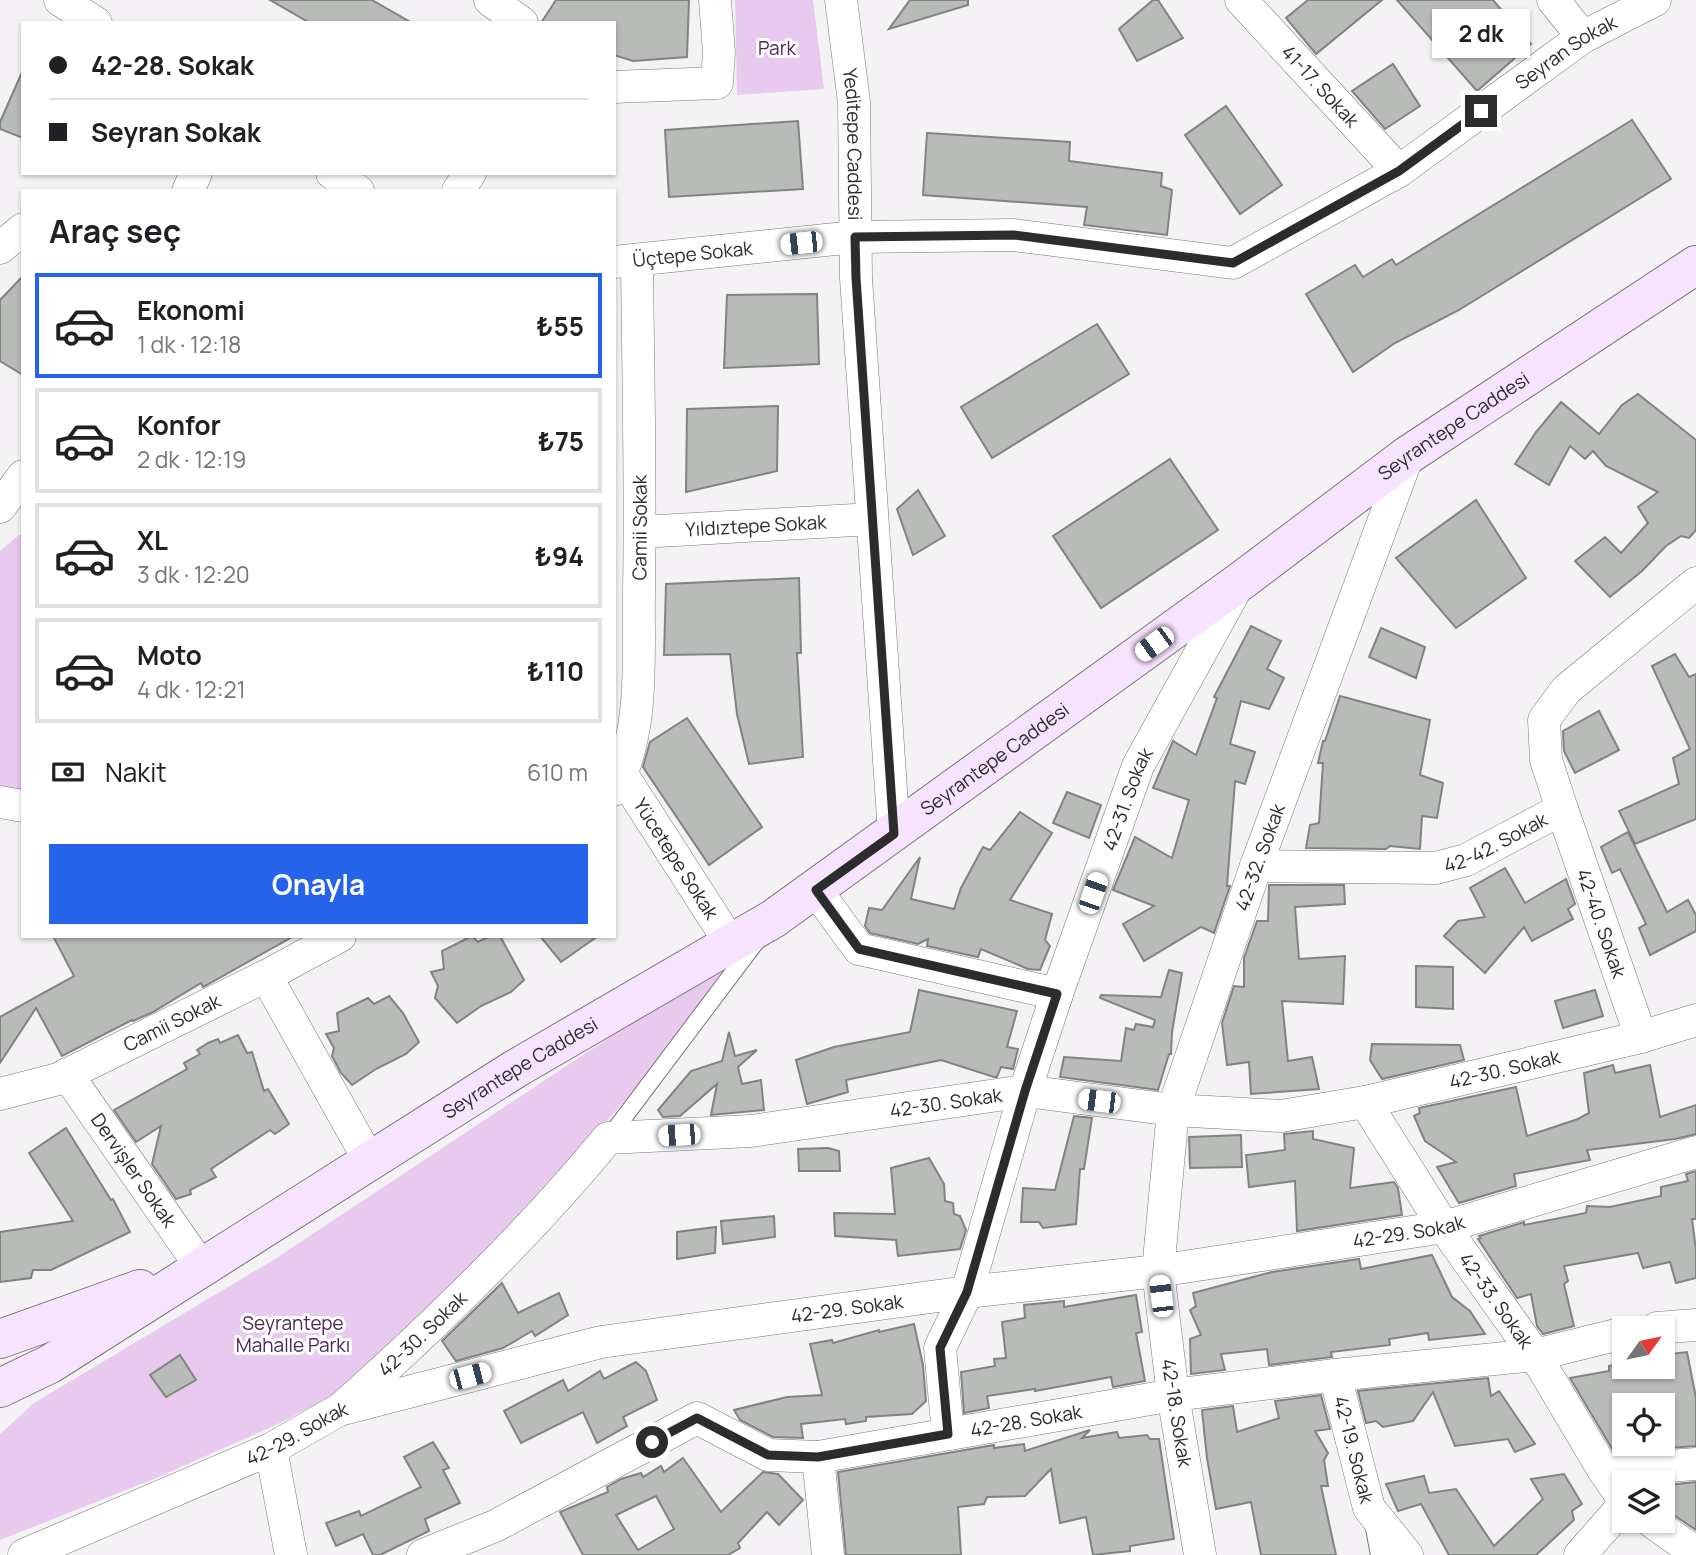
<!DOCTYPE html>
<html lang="tr">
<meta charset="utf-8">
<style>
:root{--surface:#fff;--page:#f2f2f2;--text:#202124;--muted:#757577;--line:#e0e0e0;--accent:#2563eb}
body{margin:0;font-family:Manrope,sans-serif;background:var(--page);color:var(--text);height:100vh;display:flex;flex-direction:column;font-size:26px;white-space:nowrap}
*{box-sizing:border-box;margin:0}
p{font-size:23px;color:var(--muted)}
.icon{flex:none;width:38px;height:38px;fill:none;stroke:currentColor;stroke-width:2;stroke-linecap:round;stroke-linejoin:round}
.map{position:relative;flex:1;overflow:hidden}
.side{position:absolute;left:21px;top:189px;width:595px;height:749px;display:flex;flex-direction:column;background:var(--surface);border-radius:0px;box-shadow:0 2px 5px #0004}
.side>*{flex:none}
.top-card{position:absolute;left:21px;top:21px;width:595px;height:154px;border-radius:0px;box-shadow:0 2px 5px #0004;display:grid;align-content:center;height:154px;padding:0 28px;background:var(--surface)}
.needle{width:46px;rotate:57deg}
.tools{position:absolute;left:1612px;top:1316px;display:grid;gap:14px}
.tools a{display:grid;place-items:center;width:63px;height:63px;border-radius:0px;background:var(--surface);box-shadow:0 2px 5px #0004;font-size:35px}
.end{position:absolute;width:32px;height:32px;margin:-16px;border:9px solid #2c2b2d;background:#fff;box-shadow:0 0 0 4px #fff}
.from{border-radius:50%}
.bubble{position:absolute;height:49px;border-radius:0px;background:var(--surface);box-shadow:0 2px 5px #0004;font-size:23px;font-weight:700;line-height:49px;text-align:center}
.car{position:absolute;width:21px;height:42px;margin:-21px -10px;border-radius:9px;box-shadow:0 0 5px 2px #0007;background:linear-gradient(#fff 24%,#345 0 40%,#fff 0 76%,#345 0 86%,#fff 0)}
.top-card b{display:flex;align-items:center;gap:24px;height:66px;font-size:26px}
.top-card b+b{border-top:2px solid var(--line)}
.top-card i{width:18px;height:18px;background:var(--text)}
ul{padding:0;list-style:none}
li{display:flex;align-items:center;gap:21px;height:105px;margin:0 14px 10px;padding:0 14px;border:4px solid var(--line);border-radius:0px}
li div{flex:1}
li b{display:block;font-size:26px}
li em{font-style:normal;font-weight:700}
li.selected{border-color:var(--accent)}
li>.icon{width:63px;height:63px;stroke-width:1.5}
h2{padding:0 28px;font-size:32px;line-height:84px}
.pay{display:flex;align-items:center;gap:18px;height:77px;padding:0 28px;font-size:26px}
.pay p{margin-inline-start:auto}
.primary-button{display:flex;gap:14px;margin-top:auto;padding:14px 28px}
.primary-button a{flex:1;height:80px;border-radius:0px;background:var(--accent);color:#fff;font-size:28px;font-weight:700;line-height:80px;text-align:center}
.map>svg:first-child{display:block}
.green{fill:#e7caee}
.building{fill:#b8bbb8;stroke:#808480;stroke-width:2;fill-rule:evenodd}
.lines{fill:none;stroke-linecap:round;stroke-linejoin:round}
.lane-casing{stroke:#787579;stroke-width:18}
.street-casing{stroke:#787579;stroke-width:33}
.secondary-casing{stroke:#787579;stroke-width:40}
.lane{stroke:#fff;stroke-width:16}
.street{stroke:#fff;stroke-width:32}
.secondary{stroke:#f8e3fe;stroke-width:38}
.route{stroke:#2c2b2d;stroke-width:9}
.labels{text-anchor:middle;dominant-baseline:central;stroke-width:6;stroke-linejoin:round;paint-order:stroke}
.park-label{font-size:19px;fill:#4f2758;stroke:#fff}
.street-label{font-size:19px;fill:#2c2b2d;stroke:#fff}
</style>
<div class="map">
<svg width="1696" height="1555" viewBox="0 0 1696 1555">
<rect width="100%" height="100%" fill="#f5f2f6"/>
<g class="green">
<path d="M735,0H813L824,89L737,95Z"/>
<path d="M19,535H23V797L0,793V551Z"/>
<path d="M737,953L677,1040L588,1143L406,1334L338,1393L280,1423L154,1479L0,1540V1434L34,1403L275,1259Z"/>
</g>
<g class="building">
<path d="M270,0H372L412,23H310Z"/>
<path d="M556,0H689L687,57L633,61L614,55V23H541Z"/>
<path d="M910,0H968V5L889,29Z"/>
<path d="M1153,0H1158L1183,38L1137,61L1119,29Z"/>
<path d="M1308,0H1382L1316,54L1286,18Z"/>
<path d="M1397,0H1493L1531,44L1477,91Z"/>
<path d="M1393,64L1420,106L1385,129L1352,91Z"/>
<path d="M23,70V138L0,129V122Z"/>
<path d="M1226,106L1282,185L1240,214L1185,135Z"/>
<path d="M1632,120L1671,179L1459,310L1395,343L1353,372L1306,294L1355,265L1363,277L1392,259L1396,265Z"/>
<path d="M798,121L803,189L669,197L665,130Z"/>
<path d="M927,133L1070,142L1069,161L1162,173L1161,186L1172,190L1167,235L1084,225L1087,207L923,195Z"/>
<path d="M23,276V375L0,361V300Z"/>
<path d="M817,294L819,364L724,368L727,295Z"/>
<path d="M1097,324L1129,374L992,458L961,407Z"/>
<path d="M1638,394L1696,440V530L1689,538L1681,536L1666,546L1642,571L1610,597L1575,561L1605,537L1621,553L1648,523L1638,507L1658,492L1606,466L1593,451L1585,459L1570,446L1549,485L1515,464L1536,432L1561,402L1599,434L1622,405Z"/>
<path d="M778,406L777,471L686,492L687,409Z"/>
<path d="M1170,459L1218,530L1101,608L1053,536Z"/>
<path d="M918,490L945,536L913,555L897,509Z"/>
<path d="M1476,500L1526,578L1456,628L1396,558Z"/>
<path d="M799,578L801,653H797L803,757L749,764L737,714L730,654L664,655L666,584Z"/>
<path d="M1251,626L1281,641L1267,669L1284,678L1269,709L1241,701L1230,744L1255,752L1245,784L1235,781L1227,886H1230L1214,933L1201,927L1144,961L1123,924L1154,906L1113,890L1135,837L1172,858L1189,800L1153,788L1173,741L1196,755L1217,698L1214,697Z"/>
<path d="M1381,628L1425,647L1416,678L1369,657Z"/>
<path d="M1675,654L1689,677L1696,674V819L1635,844L1619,811L1679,784L1673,758L1690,749L1652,666Z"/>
<path d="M1340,696L1430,720L1420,775L1443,783L1437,818L1422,816L1420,849L1390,846L1386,849L1306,848L1310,825L1319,823L1323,763H1318L1323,741H1325Z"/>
<path d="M1599,711L1619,750L1575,773L1564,751L1563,731Z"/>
<path d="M687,718L762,827L709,865L643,767L650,742Z"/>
<path d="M1067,792L1101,805L1089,838L1053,823Z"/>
<path d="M1020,812L1052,833L1010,900L1052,914L1045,940L1050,946L1040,970L1028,969L981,949L978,957L927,946L928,939L918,944L870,933L865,926L869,908L882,910L920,857L911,899L954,909L961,888L983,847L990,850Z"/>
<path d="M1628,832L1667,912L1688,900L1696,915V931L1650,955L1639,928L1646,924L1620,869L1612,873L1601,847Z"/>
<path d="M1505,868L1525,903L1566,879L1575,904L1568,909L1573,919L1532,941L1524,927L1485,973L1444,936L1458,921L1485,917L1470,888Z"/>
<path d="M1269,885H1344L1345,904L1295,907L1299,959L1345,956L1343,1004L1282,1001L1288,1061L1312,1057L1319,1089L1251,1094L1249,1062L1227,1065L1222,1023L1234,986L1244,987V958L1257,921H1268Z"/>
<path d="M53,936H294L203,987L201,983L153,1012L133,1021L132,1020L62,1056L36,1008L0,1063V1017L74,976Z"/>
<path d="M472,936L478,942L489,936H500L524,980L511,992L481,1006L457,1023L435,998L438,986L431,972L444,969L442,951Z"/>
<path d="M540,936H598L561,962Z"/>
<path d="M1416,966L1453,967V1009L1416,1007Z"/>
<path d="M1169,970L1182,973L1172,1032L1171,1054H1169L1158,1090L1060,1077L1064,1057L1121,1061L1126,1028L1134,1030L1136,1024L1153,1027L1155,1020L1100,998L1101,995L1161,997Z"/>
<path d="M919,990L1017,1011L1007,1047L1018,1049L1013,1069L1001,1067L997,1077H994L941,1060L846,1080L848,1092L807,1104L796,1060L834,1047L910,1032Z"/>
<path d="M1595,990L1603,1016L1563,1028L1555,1001Z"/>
<path d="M389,996L403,1013L419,1042L406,1054L376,1069L352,1085L341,1073L332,1056L334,1048L326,1034L339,1031L337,1013L368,998L374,1004Z"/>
<path d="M729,1032L735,1056L757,1050L738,1067L742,1084L761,1080L764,1110L711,1115L717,1084L680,1116L663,1117L658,1110L691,1071L722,1061Z"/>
<path d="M238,1035L247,1053L252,1052L264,1091L268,1089L289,1124L275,1134L270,1130L211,1169L216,1177L190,1190L191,1194L176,1199L152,1164L161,1126L136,1142L114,1110L187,1069L184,1063L200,1054L197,1050L208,1043L218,1039L220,1043Z"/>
<path d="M1372,1044L1460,1045L1464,1060L1382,1079L1370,1060Z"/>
<path d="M1613,1065L1615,1073L1650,1065L1660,1117L1696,1105V1134L1675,1139L1587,1150L1590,1160L1514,1174L1516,1186L1459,1203L1437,1167L1456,1162L1425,1141L1414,1116L1420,1113L1419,1108L1516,1087L1527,1136L1578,1119L1589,1113L1584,1073Z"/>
<path d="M1074,1116L1092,1118L1084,1169H1080L1076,1224L1043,1228L1039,1222H1021L1023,1188L1055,1190Z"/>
<path d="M66,1128L111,1200L113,1199L130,1232L51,1270H33L31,1278L0,1282V1232L73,1221L29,1153Z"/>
<path d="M1313,1131V1139L1354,1148L1350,1188L1394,1182L1398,1188L1402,1215L1297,1231L1295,1181L1249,1187L1246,1155L1285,1150L1284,1134Z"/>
<path d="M1241,1135L1242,1167L1190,1168L1189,1137Z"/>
<path d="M828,1148L839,1151L840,1171H799L798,1149Z"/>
<path d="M929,1158L944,1184L945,1201L953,1203L954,1214L960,1216L966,1230L960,1249L898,1256L896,1240L835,1236L834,1213L895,1214L891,1168Z"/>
<path d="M1696,1171V1219H1692L1696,1250V1278L1676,1283L1670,1262L1643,1268L1638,1253L1564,1266L1568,1281L1564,1284L1574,1326L1543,1334L1537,1326L1531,1294L1517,1298L1478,1239L1481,1238L1479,1236L1524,1222V1225L1586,1213L1587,1206L1610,1207L1661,1196V1187L1688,1181L1686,1174Z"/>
<path d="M774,1216L775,1237L723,1244L721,1221Z"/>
<path d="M716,1227L715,1253L677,1259V1232Z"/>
<path d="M1432,1255L1452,1297L1470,1311L1485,1334L1429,1340L1428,1333L1389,1339L1390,1345L1331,1352L1332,1357L1269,1365L1267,1349L1221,1354L1225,1370L1191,1374L1190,1339L1201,1335L1190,1310L1196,1306L1193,1293L1272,1272L1359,1259L1361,1269Z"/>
<path d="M502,1283L518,1313L559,1293L568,1315L535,1336L532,1331L503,1348L456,1361L442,1341Z"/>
<path d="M1136,1295L1142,1332L1136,1333L1145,1381L1113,1387L1111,1377L1035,1391V1389L987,1396L989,1408L964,1413L961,1372L995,1366L994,1359L1006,1358L1002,1322L1025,1318L1024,1305L1064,1301V1307Z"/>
<path d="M914,1324L923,1365L926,1401L912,1414L866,1417V1421L846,1424L845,1419L801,1424L803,1438L773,1437L740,1420L734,1410L787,1397L822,1395L810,1344L832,1340L833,1343L879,1330V1332Z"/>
<path d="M1687,1352L1696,1398V1446L1614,1452L1570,1378L1609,1371V1366L1624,1363V1367H1662V1355ZM1624,1405H1662V1444H1624Z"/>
<path d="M180,1355L196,1380L166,1397L150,1375Z"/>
<path d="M636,1362L646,1371L657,1400L623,1417L627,1426L597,1443L583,1412L521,1443L504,1411L563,1380L568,1391L600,1371L604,1379Z"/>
<path d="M1488,1378L1491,1396L1499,1391L1535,1444L1515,1452L1508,1439L1455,1446L1433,1392L1413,1421L1383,1427L1376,1421L1366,1423L1358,1391Z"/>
<path d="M1321,1395L1330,1429L1315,1431L1328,1453L1324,1460L1328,1486H1321L1336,1555H1261L1251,1502L1216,1509L1207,1458L1202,1410L1233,1406L1237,1432L1279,1418L1275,1401Z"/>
<path d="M1090,1430L1082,1438L1117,1432L1119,1438L1147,1435L1150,1439H1159L1174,1539L1130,1546V1551L1093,1555L1086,1517L1060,1523L1051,1469L1025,1496L987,1497L984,1504L958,1507L961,1555H846L838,1472L994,1445V1448L1024,1444L1025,1451Z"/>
<path d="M433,1442L449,1468L443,1470L460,1503L425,1519L429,1531L380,1555H373L363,1534L336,1546L326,1523L359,1511L361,1516L421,1487L404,1457Z"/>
<path d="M683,1458L721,1512L763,1472L778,1474L803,1500L779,1525L767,1512L738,1543L740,1548L728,1555H583L560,1512L608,1492L607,1487L621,1479L641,1473L643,1477L661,1466L664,1472ZM656,1496L674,1529L638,1550L616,1515Z"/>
<path d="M1564,1474L1582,1504L1572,1511L1574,1520L1536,1555H1449L1421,1504L1398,1511L1386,1484L1424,1476L1429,1493L1456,1489L1494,1546L1543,1499L1531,1479Z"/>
<path d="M1696,1482V1530L1662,1507V1492L1667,1485Z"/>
</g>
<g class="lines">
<defs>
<g id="lane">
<path d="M610,1136L756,942"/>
<path d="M1373,1523L1379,1555"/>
</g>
<g id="street">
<path d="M60,0L96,23"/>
<path d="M490,0L522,23"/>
<path id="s1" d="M841,0L854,102L856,278L894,833"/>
<path id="s2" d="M1241,0L1399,171"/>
<path d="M1553,0L1583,37"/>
<path d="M614,87L717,83L719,52L715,0"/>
<path d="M332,173L358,191"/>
<path d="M188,191L196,173"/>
<path d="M458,191L470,173"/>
<path d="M0,248L23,229"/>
<path id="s3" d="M614,262L855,237L1014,235L1233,263L1399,171L1583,37L1655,0"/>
<path d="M0,507L23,476"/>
<path id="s4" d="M640,532L872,519"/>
<path id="s5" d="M621,773L731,944"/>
<path id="s6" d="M614,790C645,731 638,656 639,591C641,481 638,371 637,260"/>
<path d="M0,802L23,806"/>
<path id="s7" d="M1562,809L1641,1037"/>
<path id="s8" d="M1256,866L1436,868L1466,860L1562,809L1546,760L1544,720L1566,690L1696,583"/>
<path d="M816,890L859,949L1057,994"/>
<path d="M266,976L369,1160"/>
<path id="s9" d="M67,1074L201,1267"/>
<path id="s10" d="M0,1094L58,1079L266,976L340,936"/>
<path id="s11" d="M1365,1102L1444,1227L1535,1355L1604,1471L1624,1500"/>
<path d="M1657,1328L1696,1325"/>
<path id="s12" d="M1335,1375L1369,1508L1407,1555"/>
<path id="s13" d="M343,1407C436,1324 529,1234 608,1138L751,1131L1025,1091L1173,1110L1281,1116L1365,1102L1641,1037L1696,1020"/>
<path id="s14" d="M948,1434L940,1348L967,1292L1025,1091L1057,994L1138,766L1238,585"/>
<path d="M271,1449L291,1555"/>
<path d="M818,1457L828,1555"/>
<path d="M1604,1471L1696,1464"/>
<path d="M1651,1521L1696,1553"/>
<path id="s15" d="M24,1555L271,1449L339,1410L601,1342L967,1292L1158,1271L1444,1227L1696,1152"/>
<path id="s16" d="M423,1555L495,1526L697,1418L768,1455L818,1457L1173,1395L1335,1375L1535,1355L1624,1333"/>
<path id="s17" d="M1200,1555L1173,1395L1158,1271L1173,1110L1256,866L1408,455"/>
<path d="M1580,1555L1624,1505"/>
</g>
<g id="secondary">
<path d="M0,1339L140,1289"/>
<path id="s18" d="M0,1388L50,1364L515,1069L773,919L1241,581L1408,455L1696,265"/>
</g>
</defs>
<use href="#lane" class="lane-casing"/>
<use href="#street" class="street-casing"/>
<use href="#secondary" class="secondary-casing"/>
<use href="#lane" class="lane"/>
<use href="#street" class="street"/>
<use href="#secondary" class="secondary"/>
</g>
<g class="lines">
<path class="route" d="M652,1442L697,1418L768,1455L818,1457L948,1434L940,1348L967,1292L1025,1091L1057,994L859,949L816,890L894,834L856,278L855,237L1014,235L1233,263L1399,171L1481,111"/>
</g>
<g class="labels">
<g class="park-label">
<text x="777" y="48">Park</text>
<text x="293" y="1323">Seyrantepe<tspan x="293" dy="22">Mahalle Parkı</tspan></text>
</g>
<g class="street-label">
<text stroke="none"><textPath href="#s3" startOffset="1017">Seyran Sokak</textPath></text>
<text stroke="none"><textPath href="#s2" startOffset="117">41-17. Sokak</textPath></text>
<text stroke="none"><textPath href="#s1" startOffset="145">Yeditepe Caddesi</textPath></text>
<text stroke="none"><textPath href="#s3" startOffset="79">Üçtepe Sokak</textPath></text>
<text stroke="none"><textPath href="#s18" startOffset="1745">Seyrantepe Caddesi</textPath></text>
<text stroke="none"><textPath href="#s4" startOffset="116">Yıldıztepe Sokak</textPath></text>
<text stroke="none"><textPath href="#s6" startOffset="266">Camii Sokak</textPath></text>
<text stroke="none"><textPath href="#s18" startOffset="1178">Seyrantepe Caddesi</textPath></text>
<text stroke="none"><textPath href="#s14" startOffset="667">42-31. Sokak</textPath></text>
<text stroke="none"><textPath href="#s8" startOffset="245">42-42. Sokak</textPath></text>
<text stroke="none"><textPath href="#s17" startOffset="716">42-32. Sokak</textPath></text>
<text stroke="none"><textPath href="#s5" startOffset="102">Yücetepe Sokak</textPath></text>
<text stroke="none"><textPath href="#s7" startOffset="121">42-40. Sokak</textPath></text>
<text stroke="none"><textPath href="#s10" startOffset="187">Camii Sokak</textPath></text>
<text stroke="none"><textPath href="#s18" startOffset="611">Seyrantepe Caddesi</textPath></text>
<text stroke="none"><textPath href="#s13" startOffset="1284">42-30. Sokak</textPath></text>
<text stroke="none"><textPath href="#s13" startOffset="718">42-30. Sokak</textPath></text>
<text stroke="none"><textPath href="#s9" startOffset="117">Dervişler Sokak</textPath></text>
<text stroke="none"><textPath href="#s15" startOffset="1433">42-29. Sokak</textPath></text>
<text stroke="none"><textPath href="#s11" startOffset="238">42-33. Sokak</textPath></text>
<text stroke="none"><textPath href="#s15" startOffset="866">42-29. Sokak</textPath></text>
<text stroke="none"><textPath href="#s13" startOffset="108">42-30. Sokak</textPath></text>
<text transform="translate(1177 1413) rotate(81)">42-18. Sokak</text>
<text stroke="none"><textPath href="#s16" startOffset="648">42-28. Sokak</textPath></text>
<text stroke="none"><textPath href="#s15" startOffset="299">42-29. Sokak</textPath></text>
<text stroke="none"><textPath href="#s12" startOffset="77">42-19. Sokak</textPath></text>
</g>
</g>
</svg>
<div class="tools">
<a><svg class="needle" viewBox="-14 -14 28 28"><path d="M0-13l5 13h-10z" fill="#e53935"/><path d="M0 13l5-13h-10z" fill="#757577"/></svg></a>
<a><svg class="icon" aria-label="locate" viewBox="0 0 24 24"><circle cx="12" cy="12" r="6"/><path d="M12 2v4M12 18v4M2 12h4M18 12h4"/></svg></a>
<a><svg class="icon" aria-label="layers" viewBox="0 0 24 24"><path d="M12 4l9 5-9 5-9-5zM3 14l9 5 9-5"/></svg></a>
</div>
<i class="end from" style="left:652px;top:1442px"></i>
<i class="end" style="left:1481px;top:111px"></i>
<div class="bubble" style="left:1432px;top:9px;width:98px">2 dk</div>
<i class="car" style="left:801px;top:243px;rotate:264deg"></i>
<i class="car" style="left:1154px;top:644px;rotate:234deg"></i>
<i class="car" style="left:1093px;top:893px;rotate:19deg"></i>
<i class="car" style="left:1099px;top:1101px;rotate:277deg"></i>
<i class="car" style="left:679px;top:1135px;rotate:267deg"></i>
<i class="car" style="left:1161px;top:1296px;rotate:353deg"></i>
<i class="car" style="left:470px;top:1376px;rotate:75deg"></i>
<div class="top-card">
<b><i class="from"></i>42-28. Sokak</b>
<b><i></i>Seyran Sokak</b>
</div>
<section class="side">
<h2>Araç seç</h2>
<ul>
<li class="selected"><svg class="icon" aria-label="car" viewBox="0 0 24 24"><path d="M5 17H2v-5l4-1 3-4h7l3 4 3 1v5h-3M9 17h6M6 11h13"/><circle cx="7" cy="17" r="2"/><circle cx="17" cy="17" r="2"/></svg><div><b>Ekonomi</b><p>1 dk · 12:18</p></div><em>₺55</em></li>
<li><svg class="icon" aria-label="car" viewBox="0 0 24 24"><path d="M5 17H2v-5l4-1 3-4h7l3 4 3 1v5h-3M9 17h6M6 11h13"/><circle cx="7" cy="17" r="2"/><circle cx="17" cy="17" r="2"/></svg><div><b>Konfor</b><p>2 dk · 12:19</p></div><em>₺75</em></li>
<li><svg class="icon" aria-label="car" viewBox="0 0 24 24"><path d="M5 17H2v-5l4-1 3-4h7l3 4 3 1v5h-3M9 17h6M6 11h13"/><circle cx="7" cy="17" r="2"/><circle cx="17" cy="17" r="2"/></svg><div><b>XL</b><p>3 dk · 12:20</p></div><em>₺94</em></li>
<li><svg class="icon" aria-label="car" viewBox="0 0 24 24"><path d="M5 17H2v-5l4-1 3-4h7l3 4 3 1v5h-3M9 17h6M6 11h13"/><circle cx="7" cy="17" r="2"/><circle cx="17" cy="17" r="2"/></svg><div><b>Moto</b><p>4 dk · 12:21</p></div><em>₺110</em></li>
</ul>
<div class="pay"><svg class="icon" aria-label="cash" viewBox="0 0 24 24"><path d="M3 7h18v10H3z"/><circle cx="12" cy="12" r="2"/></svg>Nakit<p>610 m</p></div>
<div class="primary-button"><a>Onayla</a></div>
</section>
</div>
